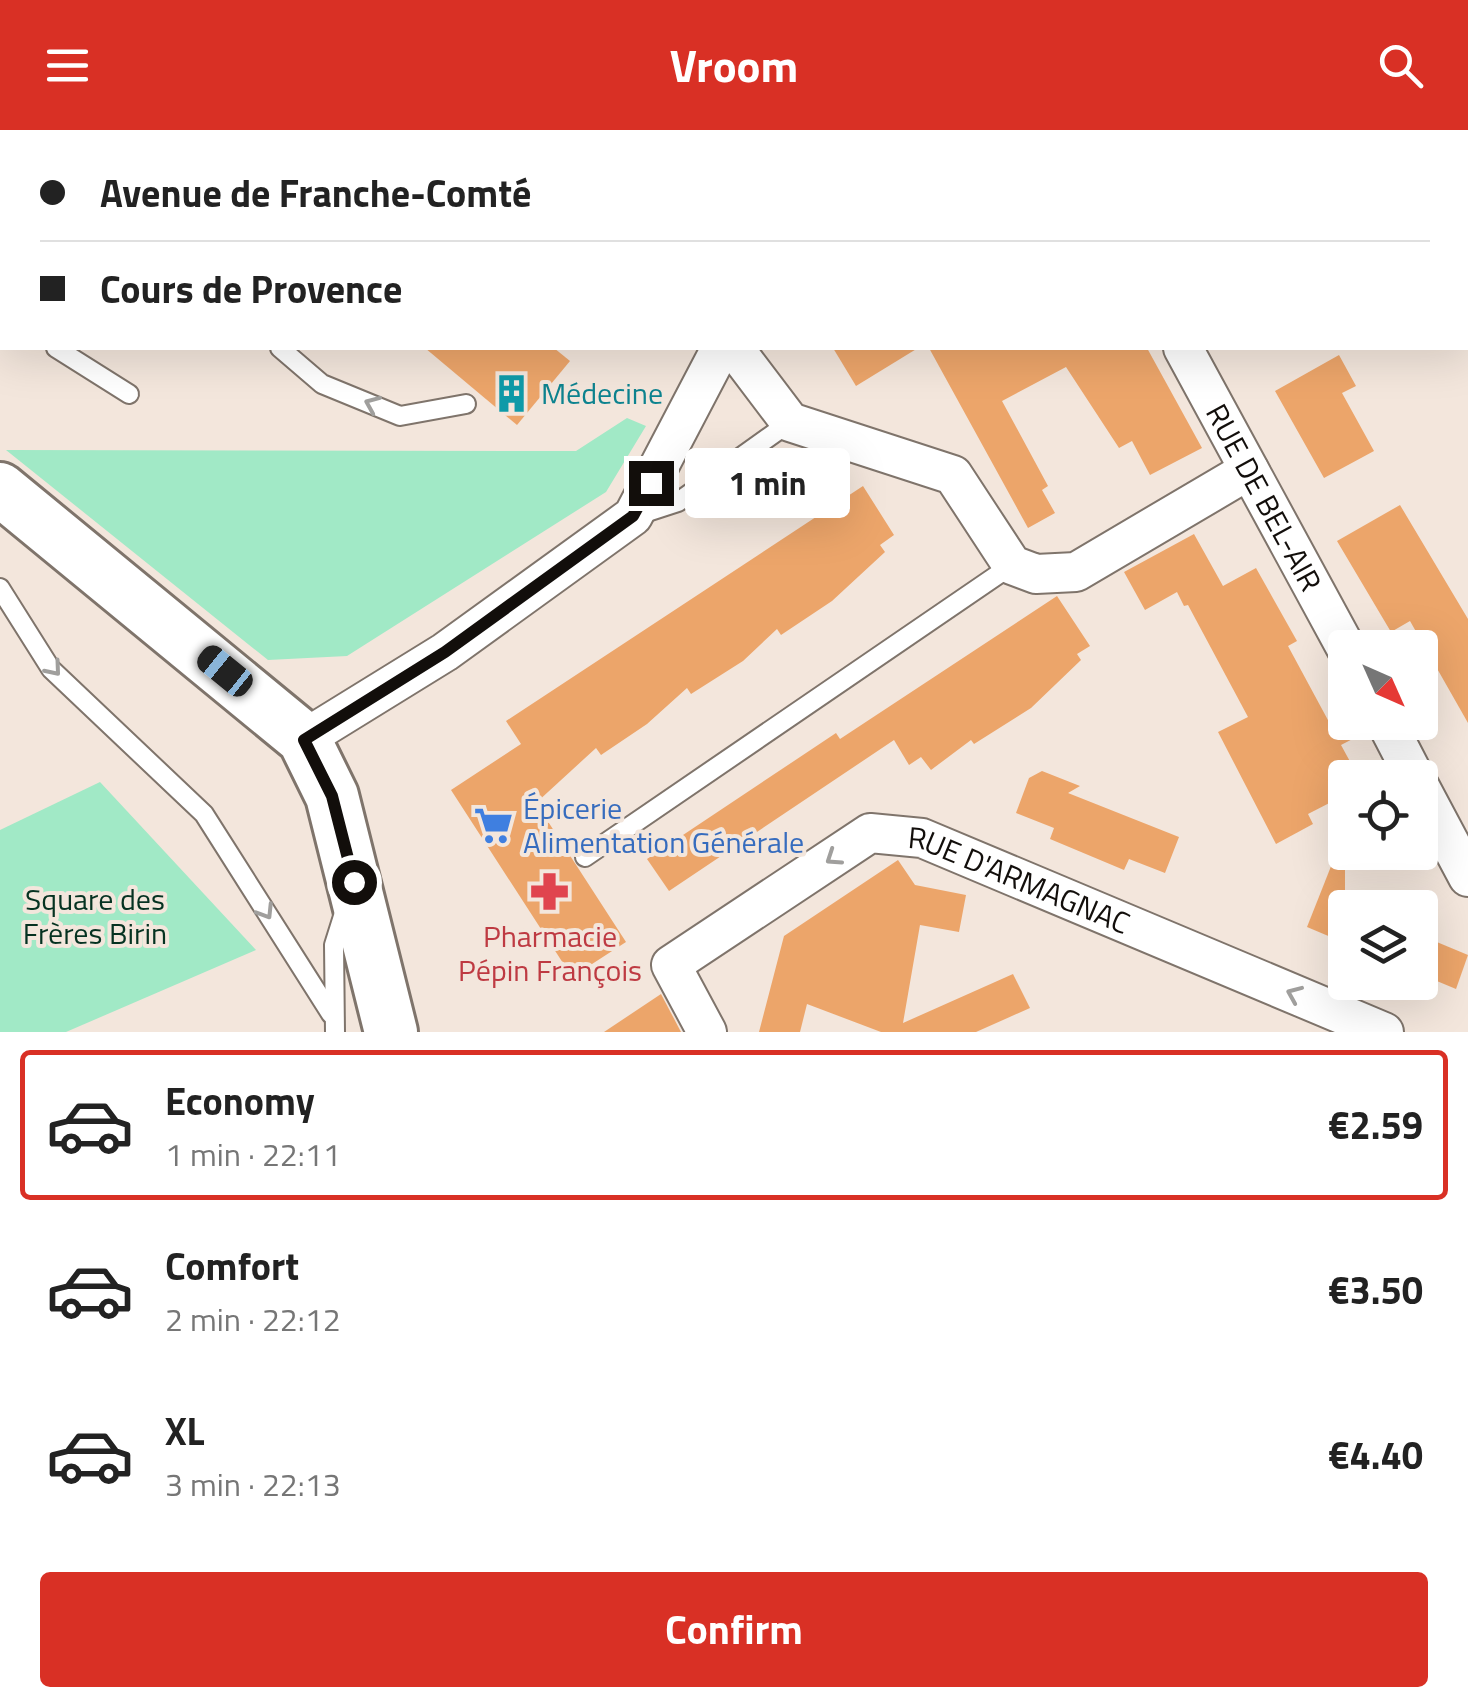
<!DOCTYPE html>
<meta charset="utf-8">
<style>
:root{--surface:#fff;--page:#f2f2f2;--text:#222;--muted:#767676;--line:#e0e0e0;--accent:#d93025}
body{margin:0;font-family:"Titillium Web",sans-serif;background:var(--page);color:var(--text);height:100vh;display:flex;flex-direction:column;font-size:38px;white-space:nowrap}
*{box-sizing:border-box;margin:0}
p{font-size:32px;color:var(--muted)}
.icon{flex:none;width:55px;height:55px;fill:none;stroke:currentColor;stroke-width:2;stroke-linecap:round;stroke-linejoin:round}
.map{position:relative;height:902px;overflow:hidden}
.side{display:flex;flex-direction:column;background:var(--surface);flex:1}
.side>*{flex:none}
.hud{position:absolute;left:0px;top:0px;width:1470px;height:220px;box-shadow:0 10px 40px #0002;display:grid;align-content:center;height:220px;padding:0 40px;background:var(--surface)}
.needle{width:65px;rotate:135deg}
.fabs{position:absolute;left:1328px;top:500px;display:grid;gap:20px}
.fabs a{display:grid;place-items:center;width:110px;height:110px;border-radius:10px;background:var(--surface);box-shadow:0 10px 40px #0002;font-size:50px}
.end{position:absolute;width:45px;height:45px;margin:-22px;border:12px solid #120e0b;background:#fff;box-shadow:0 0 0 5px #fff}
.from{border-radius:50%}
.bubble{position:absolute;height:70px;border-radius:10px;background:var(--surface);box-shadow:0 10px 40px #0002;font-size:32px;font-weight:700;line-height:70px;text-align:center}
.car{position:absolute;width:30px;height:60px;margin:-30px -15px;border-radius:12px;box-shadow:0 0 8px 2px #0007;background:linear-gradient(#222 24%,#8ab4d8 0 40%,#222 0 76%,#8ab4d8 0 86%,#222 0)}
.hud b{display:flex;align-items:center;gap:35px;height:95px;font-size:38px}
.hud b+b{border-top:2px solid var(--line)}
.hud i{width:25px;height:25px;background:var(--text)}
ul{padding:18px 0 0;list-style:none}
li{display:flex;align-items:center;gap:30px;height:150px;margin:0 20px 15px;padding:0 20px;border:5px solid transparent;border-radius:10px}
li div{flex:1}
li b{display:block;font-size:38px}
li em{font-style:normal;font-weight:700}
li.active{border-color:var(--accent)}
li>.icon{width:90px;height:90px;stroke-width:1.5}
.action{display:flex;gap:20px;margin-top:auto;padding:20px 40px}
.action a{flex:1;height:115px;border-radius:10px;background:var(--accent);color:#fff;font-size:40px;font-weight:700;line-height:115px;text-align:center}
header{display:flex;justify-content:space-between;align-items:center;height:130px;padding:0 40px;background:var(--accent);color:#fff;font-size:45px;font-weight:700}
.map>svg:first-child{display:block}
.green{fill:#a1e9c6}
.building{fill:#eca56a}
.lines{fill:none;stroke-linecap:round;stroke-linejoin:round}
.lane-casing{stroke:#7f746b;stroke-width:22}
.street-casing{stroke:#7f746b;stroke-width:42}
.secondary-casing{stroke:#7f746b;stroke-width:58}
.lane{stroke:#fff;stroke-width:18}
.street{stroke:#fff;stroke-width:38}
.secondary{stroke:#fff;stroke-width:52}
.oneway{stroke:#a09f9d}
.route{stroke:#120e0b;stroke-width:12}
.labels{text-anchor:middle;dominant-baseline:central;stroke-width:8;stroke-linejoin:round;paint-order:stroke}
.culture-label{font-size:30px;fill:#0d838f;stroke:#f3e6dc;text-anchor:start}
.street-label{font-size:30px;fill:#120e0b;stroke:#f3e6dc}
.shop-label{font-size:30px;fill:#366cbe;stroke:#f3e6dc;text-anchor:start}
.park-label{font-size:30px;fill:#053221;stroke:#f3e6dc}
.health-label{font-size:30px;fill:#be3a42;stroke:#f3e6dc}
</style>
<header><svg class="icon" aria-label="menu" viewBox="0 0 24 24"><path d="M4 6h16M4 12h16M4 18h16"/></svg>Vroom<svg class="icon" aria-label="search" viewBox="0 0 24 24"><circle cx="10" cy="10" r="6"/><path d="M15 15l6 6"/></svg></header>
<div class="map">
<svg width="1468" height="902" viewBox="0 0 1468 902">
<rect width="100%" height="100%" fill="#f3e6dc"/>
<g class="green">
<path d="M627,288L646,296L606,362L347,526L268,530L6,320L576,321Z"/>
<path d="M100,652L256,820L66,902H0V700Z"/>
</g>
<g class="building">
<path d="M425,218H554L570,231L517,295Z"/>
<path d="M833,218H918L856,256Z"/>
<path d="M929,218H1147L1202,318L1150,345L1132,311L1119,318L1066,237L1002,271L1048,356L1042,360L1055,383L1028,398Z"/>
<path d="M1339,225L1356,256L1342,263L1374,321L1324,348L1275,261Z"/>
<path d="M863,356L894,405L880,415L885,422L832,471L781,505L777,499L743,531L691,564L687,558L647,594L601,625L596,618L536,673L626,812L572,847L451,660L521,614L506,591Z"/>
<path d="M1400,375L1468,489V593L1410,491L1391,502L1337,411Z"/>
<path d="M1194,404L1223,456L1256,438L1297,511L1288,516L1329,592H1364L1366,602L1341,615L1359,648H1345V665L1308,684L1313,694L1276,714L1218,602L1248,587L1188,475L1184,476L1177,462L1145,480L1124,442Z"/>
<path d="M1057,466L1090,516L1077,524L1081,530L1031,578L974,614L971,610L931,640L921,627L909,635L894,610L669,761L647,729L836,603L840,609Z"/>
<path d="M1042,641L1080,656L1068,663L1179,707L1165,743L1129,729L1124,740L1050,709L1054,698L1016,683L1029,648Z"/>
<path d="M1343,706L1345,707V813L1307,797Z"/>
<path d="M898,730L915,755L966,765L959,802L920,795L903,893L1013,844L1030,878L976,902H881L807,874L800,902H759L784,806Z"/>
<path d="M1420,805L1468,825L1456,859L1420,844Z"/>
<path d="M661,864L681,902H604Z"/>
</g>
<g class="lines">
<defs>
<g id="lane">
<path d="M46,0L49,2"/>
<path d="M0,1V0"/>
<path d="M634,2L636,0"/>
<path d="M0,182L2,183"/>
<path d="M56,218L129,264"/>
<path d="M280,218L322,254L400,286L466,274"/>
<path d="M638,385L678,372L790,292"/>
<path d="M0,458L51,539L204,684L331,884"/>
<path d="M585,727L1012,435"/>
<path d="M335,902L334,815L345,780"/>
</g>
<g id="street">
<path d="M1065,0L1067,2"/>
<path d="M814,2L815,0"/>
<path d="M734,218L790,292L953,345L1012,435L1036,444L1076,442L1249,340"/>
<path id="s1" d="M1183,218L1346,518"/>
<path d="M1386,592L1415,648"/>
<path d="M304,609L445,522L633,386L721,218"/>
<path d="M1420,657L1468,747"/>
<path id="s2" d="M707,902L671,835L870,703L922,708L1384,902"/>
</g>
<path id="secondary" d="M0,359L304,609L332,666L391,902"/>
</defs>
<use href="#lane" class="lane-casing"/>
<use href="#street" class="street-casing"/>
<use href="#secondary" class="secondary-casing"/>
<use href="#lane" class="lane"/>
<use href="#street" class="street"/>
<use href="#secondary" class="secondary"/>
</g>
<defs><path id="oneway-chevron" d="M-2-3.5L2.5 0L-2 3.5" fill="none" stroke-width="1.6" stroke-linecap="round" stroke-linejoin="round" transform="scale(2.5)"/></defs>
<g class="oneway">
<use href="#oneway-chevron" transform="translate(372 274) rotate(-157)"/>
<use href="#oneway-chevron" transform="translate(54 539) rotate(50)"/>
<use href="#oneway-chevron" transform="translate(833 728) rotate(146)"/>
<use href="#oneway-chevron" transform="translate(266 782) rotate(58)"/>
<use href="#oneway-chevron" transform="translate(1294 864) rotate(-157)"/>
</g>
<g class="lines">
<path class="route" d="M354,752L332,666L304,610L445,522L633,386L651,353"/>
</g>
<defs>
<symbol id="building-bare" viewBox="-9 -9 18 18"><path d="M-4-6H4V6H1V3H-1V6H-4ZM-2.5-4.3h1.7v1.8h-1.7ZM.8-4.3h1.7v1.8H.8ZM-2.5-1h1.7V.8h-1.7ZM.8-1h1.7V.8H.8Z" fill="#0f9aa8" stroke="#f3e6dc" stroke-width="2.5" paint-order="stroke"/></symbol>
<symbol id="supermarket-bare" viewBox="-9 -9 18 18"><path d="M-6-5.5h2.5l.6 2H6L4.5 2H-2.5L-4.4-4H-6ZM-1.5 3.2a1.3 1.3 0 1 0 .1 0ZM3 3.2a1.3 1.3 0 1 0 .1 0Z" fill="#3f7fe0" stroke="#f3e6dc" stroke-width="2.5" paint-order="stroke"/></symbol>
<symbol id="pharmacy-bare" viewBox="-9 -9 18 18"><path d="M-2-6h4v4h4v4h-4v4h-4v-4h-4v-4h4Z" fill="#e0444e" stroke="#f3e6dc" stroke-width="2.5" paint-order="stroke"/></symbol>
</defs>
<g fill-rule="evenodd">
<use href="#building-bare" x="484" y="236" width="55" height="55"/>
<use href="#supermarket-bare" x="466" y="668" width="55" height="55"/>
<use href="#pharmacy-bare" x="522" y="734" width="55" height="55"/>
</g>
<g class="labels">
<g class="culture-label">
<text x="541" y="263">Médecine</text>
</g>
<g class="street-label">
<text stroke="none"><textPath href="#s1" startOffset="170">RUE DE BEL-AIR</textPath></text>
<text stroke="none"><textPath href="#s2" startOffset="472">RUE D'ARMAGNAC</textPath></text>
</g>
<g class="shop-label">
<text x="523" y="678">Épicerie<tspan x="523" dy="34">Alimentation Générale</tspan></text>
</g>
<g class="park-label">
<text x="95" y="769">Square des<tspan x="95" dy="34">Frères Birin</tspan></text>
</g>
<g class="health-label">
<text x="550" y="806">Pharmacie<tspan x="550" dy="34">Pépin François</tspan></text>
</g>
</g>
</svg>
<div class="fabs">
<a><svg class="needle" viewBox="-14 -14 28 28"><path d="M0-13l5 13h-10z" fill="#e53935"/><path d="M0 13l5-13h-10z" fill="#767676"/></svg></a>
<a><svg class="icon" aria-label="locate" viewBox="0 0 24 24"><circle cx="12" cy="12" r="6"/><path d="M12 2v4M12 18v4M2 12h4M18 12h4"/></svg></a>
<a><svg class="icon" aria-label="layers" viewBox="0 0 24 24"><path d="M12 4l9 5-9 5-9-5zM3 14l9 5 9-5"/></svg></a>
</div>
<i class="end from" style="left:354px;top:752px"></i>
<i class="end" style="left:651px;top:353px"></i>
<div class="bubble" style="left:685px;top:318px;width:165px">1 min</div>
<i class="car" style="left:225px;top:541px;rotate:309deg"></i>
<div class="hud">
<b><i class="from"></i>Avenue de Franche-Comté</b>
<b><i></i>Cours de Provence</b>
</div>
</div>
<section class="side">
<ul>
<li class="active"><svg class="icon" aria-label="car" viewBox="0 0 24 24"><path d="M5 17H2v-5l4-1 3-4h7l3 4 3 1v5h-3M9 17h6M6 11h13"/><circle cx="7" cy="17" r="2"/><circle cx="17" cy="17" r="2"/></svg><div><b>Economy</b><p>1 min · 22:11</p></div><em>€2.59</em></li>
<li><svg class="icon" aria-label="car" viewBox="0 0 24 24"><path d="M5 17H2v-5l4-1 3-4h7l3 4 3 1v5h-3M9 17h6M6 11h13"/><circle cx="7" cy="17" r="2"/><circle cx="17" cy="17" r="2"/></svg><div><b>Comfort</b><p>2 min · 22:12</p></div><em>€3.50</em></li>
<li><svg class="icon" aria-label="car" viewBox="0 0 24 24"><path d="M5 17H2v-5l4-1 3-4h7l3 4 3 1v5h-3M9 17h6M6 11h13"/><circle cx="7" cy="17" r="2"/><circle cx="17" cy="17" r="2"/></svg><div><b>XL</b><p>3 min · 22:13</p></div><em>€4.40</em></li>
</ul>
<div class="action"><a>Confirm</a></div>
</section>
